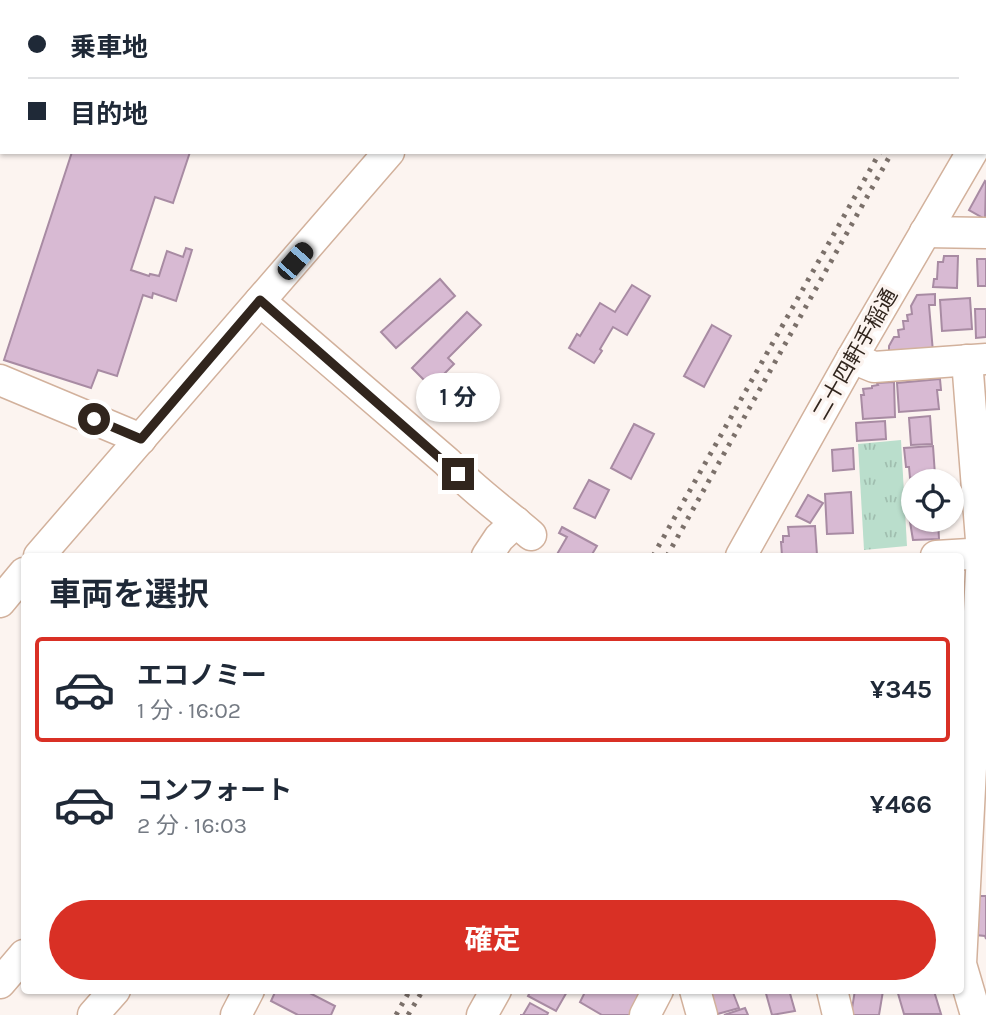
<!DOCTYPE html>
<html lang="ja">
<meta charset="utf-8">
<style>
:root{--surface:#fff;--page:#f6f6f7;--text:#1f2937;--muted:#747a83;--line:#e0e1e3;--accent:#d93025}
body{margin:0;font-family:Karla,"Noto Sans JP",sans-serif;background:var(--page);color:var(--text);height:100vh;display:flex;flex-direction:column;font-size:26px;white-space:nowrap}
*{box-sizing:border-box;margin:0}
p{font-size:23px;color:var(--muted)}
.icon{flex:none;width:38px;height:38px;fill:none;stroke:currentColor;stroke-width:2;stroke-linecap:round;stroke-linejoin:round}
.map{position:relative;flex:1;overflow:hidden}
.panel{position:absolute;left:21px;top:553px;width:943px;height:441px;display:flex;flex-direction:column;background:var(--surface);border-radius:7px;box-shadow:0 2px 5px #0004}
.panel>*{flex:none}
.banner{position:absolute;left:0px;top:0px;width:987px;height:154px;box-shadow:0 2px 5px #0004;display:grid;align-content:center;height:154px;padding:0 28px;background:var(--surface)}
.buttons{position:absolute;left:901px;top:469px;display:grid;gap:14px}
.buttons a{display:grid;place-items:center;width:63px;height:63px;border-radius:50%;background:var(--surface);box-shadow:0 2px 5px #0004;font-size:35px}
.end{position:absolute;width:32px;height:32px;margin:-16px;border:9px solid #31251d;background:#fff;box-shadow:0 0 0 4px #fff}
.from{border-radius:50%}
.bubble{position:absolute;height:49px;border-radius:24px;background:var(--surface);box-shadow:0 2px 5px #0004;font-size:23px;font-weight:700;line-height:49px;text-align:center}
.car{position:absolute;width:21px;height:42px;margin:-21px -10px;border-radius:9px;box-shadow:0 0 5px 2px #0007;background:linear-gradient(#222 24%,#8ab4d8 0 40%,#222 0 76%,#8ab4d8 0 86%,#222 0)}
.banner b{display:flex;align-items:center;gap:24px;height:66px;font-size:26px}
.banner b+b{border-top:2px solid var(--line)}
.banner i{width:18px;height:18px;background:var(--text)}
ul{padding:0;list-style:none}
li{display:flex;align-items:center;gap:21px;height:105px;margin:0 14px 10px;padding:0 14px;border:4px solid transparent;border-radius:7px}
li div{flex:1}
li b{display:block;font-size:26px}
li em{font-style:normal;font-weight:700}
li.selected{border-color:var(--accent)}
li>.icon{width:63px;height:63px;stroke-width:1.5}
h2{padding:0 28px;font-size:32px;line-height:84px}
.primary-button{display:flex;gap:14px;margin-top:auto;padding:14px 28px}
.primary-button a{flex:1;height:80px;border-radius:42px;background:var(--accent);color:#fff;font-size:28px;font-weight:700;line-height:80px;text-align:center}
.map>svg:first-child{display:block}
.grass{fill:url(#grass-tufts)}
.building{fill:#d8bad3;stroke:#a88ba3;stroke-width:2}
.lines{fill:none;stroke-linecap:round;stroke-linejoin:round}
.minor-casing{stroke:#d2b19c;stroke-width:33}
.minor{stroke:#fff;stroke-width:30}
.rail{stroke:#7b706a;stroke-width:5;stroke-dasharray:3.5 7;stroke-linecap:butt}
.route{stroke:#31251d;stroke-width:9}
.labels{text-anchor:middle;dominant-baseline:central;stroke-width:7;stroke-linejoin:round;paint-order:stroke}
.street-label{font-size:21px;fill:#31251d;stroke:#fcf4f0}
</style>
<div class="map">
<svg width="986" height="1015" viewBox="0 0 986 1015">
<defs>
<pattern id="grass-tufts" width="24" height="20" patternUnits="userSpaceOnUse" patternTransform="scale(1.75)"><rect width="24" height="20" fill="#badecc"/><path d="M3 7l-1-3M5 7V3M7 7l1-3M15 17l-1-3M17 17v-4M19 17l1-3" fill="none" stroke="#a0beaf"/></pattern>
</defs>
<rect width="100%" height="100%" fill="#fcf4f0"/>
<path class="grass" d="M901,440L907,546L864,550L858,444Z"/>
<g class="building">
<path d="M0,0H29L2,2V20Z"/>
<path d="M278,0H333L332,2Z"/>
<path d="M72,152H190L173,203L155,197L131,270L149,276L150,274L159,276L167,251L183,257L186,248L192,250L176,301L153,293L152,298L143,295L117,376L98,370L91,388L4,360Z"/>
<path d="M985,181L986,182L985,219L969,210Z"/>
<path d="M944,256H958L957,288L933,287L934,279H937L938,262H943Z"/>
<path d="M977,259H986V286H978Z"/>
<path d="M440,279L455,296L396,348L381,332Z"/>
<path d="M632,285L650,296L627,335L613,327L600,349L602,351L594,363L569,348L577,334L580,336L600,303L615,312Z"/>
<path d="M935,294V305H929L933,352H889V346L894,337H899L898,330L904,329L903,321H908L907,315L912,314L911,306L917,295Z"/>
<path d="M970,298L972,329L942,331L940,300Z"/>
<path d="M975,309H986V337L976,338Z"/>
<path d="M467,312L481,325L448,358L454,364L431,387L412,368Z"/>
<path d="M712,325L731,336L704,387L684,376Z"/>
<path d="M940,379L941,390H937L939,409L899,412L897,383Z"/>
<path d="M894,382L895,417L863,419L861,395H864L863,389L872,388V386L878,385L877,383Z"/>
<path d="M930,416L932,444L911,445L909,418Z"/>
<path d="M885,421L886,439L857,441L856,423Z"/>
<path d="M634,424L654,434L631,479L611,468Z"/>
<path d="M933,446L935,475L910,478L909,467H906L904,448Z"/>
<path d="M853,448L854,469L833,471L832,450Z"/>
<path d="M589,480L609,490L595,518L574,508Z"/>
<path d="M851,492L853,533L827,534L825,494Z"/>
<path d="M808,495L823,503L810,523L796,516Z"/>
<path d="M909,516H914V520H938L939,539L913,540Z"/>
<path d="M815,526L817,555L782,556L781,542H783V536H789L788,527Z"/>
<path d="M562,527L597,546L591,556H556L567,537L559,533Z"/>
<path d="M978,896H986V939L985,936L976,935Z"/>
<path d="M276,990H304L335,1006L331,1015H298L271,1001Z"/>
<path d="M531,990H568L556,1011L528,996Z"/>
<path d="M586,990H634L641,995L630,1015H602L580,1002Z"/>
<path d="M707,990H732L739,1008L714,1015Z"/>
<path d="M765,990H789L795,1011L772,1015Z"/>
<path d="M855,990L883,991L879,1015H851Z"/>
<path d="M897,990L934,991L941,1014H904Z"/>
<path d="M530,1003L548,1013L547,1015H520H523Z"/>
<path d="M745,1008L748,1015H724Z"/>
</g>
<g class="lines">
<defs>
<g id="minor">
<path d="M518,2L520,0"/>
<path d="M0,46H2"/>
<path d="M985,129L986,127"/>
<path d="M925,232L986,233"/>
<path d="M260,301L447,462C472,489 502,510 531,535"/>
<path d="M852,358L874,367L986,359"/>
<path d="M967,360L982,553L961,964L976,1015"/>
<path d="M0,380L141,439"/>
<path d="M39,556L389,152"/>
<path d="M487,556L499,538L516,522"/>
<path d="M741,556L852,358L972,152"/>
<path d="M936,556L986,553"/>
<path d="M0,602L24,573"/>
<path d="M0,983L24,955"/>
<path d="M695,990L702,1015"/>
<path d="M832,990L838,1015"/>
<path d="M93,1015L115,990"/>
<path d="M236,1015L249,990"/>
<path d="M482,1015L496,990"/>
<path d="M645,1015L658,990"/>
</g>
</defs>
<use href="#minor" class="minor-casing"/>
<use href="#minor" class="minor"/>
<g class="rail">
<path d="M976,2L977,0"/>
<path d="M653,556L880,152"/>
<path d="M667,556L892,152"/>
<path d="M396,1015L410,990"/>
<path d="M408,1015L423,990"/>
</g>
</g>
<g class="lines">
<path class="route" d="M94,419L141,439L260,300L458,474"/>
</g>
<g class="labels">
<g class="street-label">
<text transform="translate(855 354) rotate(-60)">二十四軒手稲通</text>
</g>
</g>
</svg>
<div class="buttons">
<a><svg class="icon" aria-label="locate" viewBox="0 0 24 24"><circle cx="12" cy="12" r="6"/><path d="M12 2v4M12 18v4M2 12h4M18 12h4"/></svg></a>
</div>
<i class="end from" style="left:94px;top:419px"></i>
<i class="end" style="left:458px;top:474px"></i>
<div class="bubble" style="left:416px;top:373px;width:84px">1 分</div>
<i class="car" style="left:295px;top:261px;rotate:41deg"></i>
<div class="banner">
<b><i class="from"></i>乗車地</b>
<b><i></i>目的地</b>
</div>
<section class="panel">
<h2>車両を選択</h2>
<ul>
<li class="selected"><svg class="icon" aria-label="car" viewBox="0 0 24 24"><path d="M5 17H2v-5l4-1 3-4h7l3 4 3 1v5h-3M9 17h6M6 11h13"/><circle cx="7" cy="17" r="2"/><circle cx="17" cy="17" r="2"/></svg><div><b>エコノミー</b><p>1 分 · 16:02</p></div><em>¥345</em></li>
<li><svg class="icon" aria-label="car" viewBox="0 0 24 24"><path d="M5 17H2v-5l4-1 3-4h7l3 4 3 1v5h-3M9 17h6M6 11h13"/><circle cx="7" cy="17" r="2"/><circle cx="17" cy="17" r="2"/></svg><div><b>コンフォート</b><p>2 分 · 16:03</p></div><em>¥466</em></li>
</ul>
<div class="primary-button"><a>確定</a></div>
</section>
</div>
